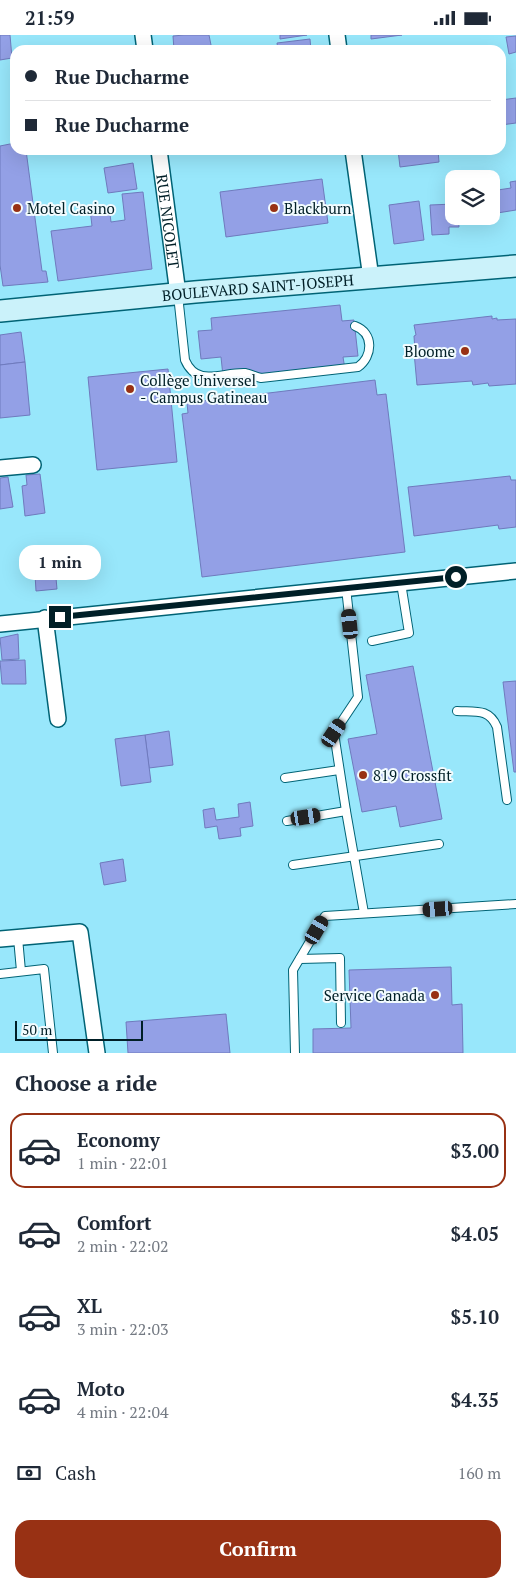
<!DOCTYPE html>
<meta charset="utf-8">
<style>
:root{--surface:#fff;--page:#f6f6f7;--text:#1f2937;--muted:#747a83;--line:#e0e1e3;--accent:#983114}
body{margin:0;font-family:"PT Serif",serif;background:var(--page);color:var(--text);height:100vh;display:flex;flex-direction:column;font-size:19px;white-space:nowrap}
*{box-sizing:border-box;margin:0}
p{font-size:16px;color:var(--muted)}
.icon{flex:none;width:28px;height:28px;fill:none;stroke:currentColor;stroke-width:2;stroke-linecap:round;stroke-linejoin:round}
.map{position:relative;height:1018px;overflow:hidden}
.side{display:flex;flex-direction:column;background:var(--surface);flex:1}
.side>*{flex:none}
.hud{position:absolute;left:10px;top:10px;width:496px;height:110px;border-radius:15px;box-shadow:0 5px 20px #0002;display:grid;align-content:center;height:110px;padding:0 15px;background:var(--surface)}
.controls{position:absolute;left:445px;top:135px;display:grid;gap:10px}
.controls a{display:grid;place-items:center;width:55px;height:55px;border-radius:10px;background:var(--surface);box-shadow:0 5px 20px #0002;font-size:25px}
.scale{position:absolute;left:15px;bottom:12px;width:128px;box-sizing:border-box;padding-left:5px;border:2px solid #001f27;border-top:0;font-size:14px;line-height:18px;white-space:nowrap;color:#001f27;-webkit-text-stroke:4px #f2fbfe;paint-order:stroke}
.end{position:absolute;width:22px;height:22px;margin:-11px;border:6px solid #001f27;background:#fff;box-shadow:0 0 0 2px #fff}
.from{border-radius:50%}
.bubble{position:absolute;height:35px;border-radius:15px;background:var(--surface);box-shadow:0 5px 20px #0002;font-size:16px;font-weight:700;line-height:35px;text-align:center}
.car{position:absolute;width:15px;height:30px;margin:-15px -8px;border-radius:6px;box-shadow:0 0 4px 1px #0007;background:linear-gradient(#222 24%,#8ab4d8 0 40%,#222 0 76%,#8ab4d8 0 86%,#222 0)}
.hud b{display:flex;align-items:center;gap:18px;height:48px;font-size:19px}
.hud b+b{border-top:1px solid var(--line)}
.hud i{width:12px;height:12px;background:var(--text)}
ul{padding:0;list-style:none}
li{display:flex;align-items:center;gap:15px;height:75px;margin:0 10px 8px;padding:0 5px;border:2px solid transparent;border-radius:15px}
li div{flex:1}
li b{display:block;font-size:19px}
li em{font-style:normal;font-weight:700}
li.current{border-color:var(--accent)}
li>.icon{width:45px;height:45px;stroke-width:1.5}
h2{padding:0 15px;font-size:22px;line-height:60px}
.pay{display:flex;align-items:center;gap:12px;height:55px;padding:0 15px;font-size:19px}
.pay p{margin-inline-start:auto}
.button{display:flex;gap:10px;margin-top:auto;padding:10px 15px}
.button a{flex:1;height:58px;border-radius:15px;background:var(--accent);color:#fff;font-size:20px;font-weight:700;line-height:58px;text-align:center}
.status{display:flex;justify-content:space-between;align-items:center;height:35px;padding:0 25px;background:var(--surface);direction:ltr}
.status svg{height:14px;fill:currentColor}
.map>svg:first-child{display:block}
.building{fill:#93a0e6;stroke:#6f7abd}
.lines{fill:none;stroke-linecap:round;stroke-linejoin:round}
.service-casing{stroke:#006375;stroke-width:10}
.minor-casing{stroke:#006375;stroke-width:18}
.secondary-casing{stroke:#006375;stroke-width:24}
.service{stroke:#fff;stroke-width:8}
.minor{stroke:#fff;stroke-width:15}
.secondary{stroke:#cbf2fa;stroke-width:21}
.route{stroke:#001f27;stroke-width:6}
.poi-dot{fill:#983114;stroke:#f2fbfe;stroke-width:2}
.labels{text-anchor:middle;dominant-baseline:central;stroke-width:4;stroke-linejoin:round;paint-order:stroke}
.poi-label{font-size:15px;fill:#001f27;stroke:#f2fbfe;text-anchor:start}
.street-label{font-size:15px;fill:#001f27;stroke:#f2fbfe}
</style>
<div class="status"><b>21:59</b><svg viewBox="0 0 49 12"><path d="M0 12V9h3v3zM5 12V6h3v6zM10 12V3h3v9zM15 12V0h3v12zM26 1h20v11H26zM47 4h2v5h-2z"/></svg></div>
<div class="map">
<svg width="516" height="1018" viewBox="0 0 516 1018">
<rect width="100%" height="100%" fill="#98e7fb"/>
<g class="building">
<path d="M0,0H10L12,23L0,25Z"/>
<path d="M184,0H209L212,15H174L173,1Z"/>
<path d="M280,0H307L280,4Z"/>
<path d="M371,0H402L371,4Z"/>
<path d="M516,1V17L509,19L506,2Z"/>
<path d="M310,4L311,15H278L277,8Z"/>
<path d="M516,63V88L501,90V65Z"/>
<path d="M15,108V115H26L42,236H46L48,247L3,251L0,230V111Z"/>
<path d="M398,115H438L439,127L400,132Z"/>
<path d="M133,128L137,154L108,158L104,133Z"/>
<path d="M322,144L328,188L226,202L220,157Z"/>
<path d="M516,146V175L491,179V156L511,153L510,147Z"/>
<path d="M143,157L152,234L58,246L51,196L92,191L90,174L109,171L111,187L125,185L122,159Z"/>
<path d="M419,166L424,205L394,209L389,170Z"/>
<path d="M454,169V181H458L459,192H449V199L432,200L430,170Z"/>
<path d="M458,181H467L468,187L458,188Z"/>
<path d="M340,270L342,286L354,285L358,321L343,322L345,334L261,343L247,338L223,341L221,322L201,324L198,296L212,295L211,283Z"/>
<path d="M492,281V284L497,283V285L516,284V349L489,351L488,348L473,350L472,346L417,350L414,317L415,316L414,301L416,300L414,290Z"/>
<path d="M21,297L25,327L0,330V300Z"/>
<path d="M25,327L30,380L0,383V330Z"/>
<path d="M168,334L177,427L97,435L88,342Z"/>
<path d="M375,345L377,360L386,359L405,517L202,542L182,379L188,378L187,368Z"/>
<path d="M40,439L45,478L25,481L22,451L27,450L26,440Z"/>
<path d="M510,441L511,445H516V492L499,494L498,490L414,501L408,452Z"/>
<path d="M8,442L13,472L0,474V443Z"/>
<path d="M54,521L57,554L36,556L34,523Z"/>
<path d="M18,599L19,624L2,625L0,603Z"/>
<path d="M25,625L26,649H2L0,626Z"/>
<path d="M413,631L442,784L400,792L396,771L362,777L348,704L377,699L366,640Z"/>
<path d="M516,646V737H514L503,647Z"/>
<path d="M169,696L173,730L149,733L145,700Z"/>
<path d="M145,700L151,747L121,751L115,704Z"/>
<path d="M250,767L253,791L240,793L241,801L219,804L217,791L205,793L203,775L214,773L216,785L239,782L238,769Z"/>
<path d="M123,824L126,846L104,850L100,828Z"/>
<path d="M451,932L452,970L462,969L463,1018H313V994L351,993L349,935Z"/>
<path d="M226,979L230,1018H128L126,987Z"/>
</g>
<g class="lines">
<defs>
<g id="service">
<path d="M178,260L185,325C197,353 222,337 245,338C250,339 256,342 261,343L358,332C373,321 374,298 355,291"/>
<path d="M346,553L358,662L334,698L346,776L364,878"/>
<path d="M372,606L409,598L401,548"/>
<path d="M457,676C475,677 489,673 497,692L507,765"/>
<path d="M285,743L339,735"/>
<path d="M287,786L346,776"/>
<path d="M293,830L439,809"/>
<path d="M18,903L21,936"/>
<path d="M300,924L340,923L341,988"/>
<path d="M0,939L44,934L53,1018"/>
<path d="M295,1018L293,935L325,881L516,869"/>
</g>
<g id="minor">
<path d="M143,0L145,15"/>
<path d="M337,0L339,15"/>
<path id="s1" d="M159,115L178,259"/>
<path d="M353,115L371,243"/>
<path d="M0,433L33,430"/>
<path d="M45,583L58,684"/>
<path d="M0,589L516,536"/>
<path d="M0,904L80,897L97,1018"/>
</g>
<g id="secondary">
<path id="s2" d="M0,276L195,257L516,231"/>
</g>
</defs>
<use href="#service" class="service-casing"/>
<use href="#minor" class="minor-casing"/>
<use href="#secondary" class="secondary-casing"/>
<use href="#service" class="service"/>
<use href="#minor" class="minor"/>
<use href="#secondary" class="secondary"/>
</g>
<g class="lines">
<path class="route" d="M60,582L456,542"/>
</g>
<g class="poi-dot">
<circle cx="17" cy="173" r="5"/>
<circle cx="274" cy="173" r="5"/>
<circle cx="465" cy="316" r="5"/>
<circle cx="130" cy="354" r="5"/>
<circle cx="363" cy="740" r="5"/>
<circle cx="435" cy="960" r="5"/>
</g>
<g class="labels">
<g class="poi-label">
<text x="27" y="173">Motel Casino</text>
<text x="284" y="173">Blackburn</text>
<text x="455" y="316" text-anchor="end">Bloome</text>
<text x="140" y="345">Collège Universel<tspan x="140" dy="17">- Campus Gatineau</tspan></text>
<text x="373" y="740">819 Crossfit</text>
<text x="425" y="960" text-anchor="end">Service Canada</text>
</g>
<g class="street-label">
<text stroke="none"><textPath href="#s1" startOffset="72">RUE NICOLET</textPath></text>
<text stroke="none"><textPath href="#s2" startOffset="259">BOULEVARD SAINT-JOSEPH</textPath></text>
</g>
</g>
</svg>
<div class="controls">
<a><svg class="icon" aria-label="layers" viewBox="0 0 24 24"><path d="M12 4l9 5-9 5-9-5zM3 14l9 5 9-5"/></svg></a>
</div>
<div class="scale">50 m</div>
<i class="end from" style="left:456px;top:542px"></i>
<i class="end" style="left:60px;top:582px"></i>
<div class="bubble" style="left:19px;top:510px;width:82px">1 min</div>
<i class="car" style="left:350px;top:589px;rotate:354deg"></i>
<i class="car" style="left:334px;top:698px;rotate:34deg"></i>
<i class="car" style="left:306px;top:782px;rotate:81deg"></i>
<i class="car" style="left:438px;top:874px;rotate:266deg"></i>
<i class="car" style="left:317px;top:895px;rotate:30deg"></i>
<div class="hud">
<b><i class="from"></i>Rue Ducharme</b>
<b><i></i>Rue Ducharme</b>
</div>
</div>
<section class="side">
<h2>Choose a ride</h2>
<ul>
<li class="current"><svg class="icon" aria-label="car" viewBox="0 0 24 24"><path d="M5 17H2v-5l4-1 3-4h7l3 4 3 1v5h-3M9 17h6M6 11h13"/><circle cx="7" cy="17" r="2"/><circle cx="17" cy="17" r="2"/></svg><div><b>Economy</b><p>1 min · 22:01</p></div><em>$3.00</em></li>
<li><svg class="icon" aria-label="car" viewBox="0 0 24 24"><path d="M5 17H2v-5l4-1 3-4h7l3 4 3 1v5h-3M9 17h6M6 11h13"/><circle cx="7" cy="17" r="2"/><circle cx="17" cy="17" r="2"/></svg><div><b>Comfort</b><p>2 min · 22:02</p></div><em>$4.05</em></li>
<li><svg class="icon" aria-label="car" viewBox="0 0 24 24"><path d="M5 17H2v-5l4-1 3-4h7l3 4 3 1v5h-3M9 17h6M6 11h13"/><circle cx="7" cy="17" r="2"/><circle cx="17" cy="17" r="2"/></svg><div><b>XL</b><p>3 min · 22:03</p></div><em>$5.10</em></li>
<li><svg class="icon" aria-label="car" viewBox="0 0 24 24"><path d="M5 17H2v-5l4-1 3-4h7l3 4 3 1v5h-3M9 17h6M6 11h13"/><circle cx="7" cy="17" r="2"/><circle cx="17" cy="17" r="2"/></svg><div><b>Moto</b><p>4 min · 22:04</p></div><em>$4.35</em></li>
</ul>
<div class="pay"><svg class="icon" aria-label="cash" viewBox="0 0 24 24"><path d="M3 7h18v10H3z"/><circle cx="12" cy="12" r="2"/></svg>Cash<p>160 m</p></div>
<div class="button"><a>Confirm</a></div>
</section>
